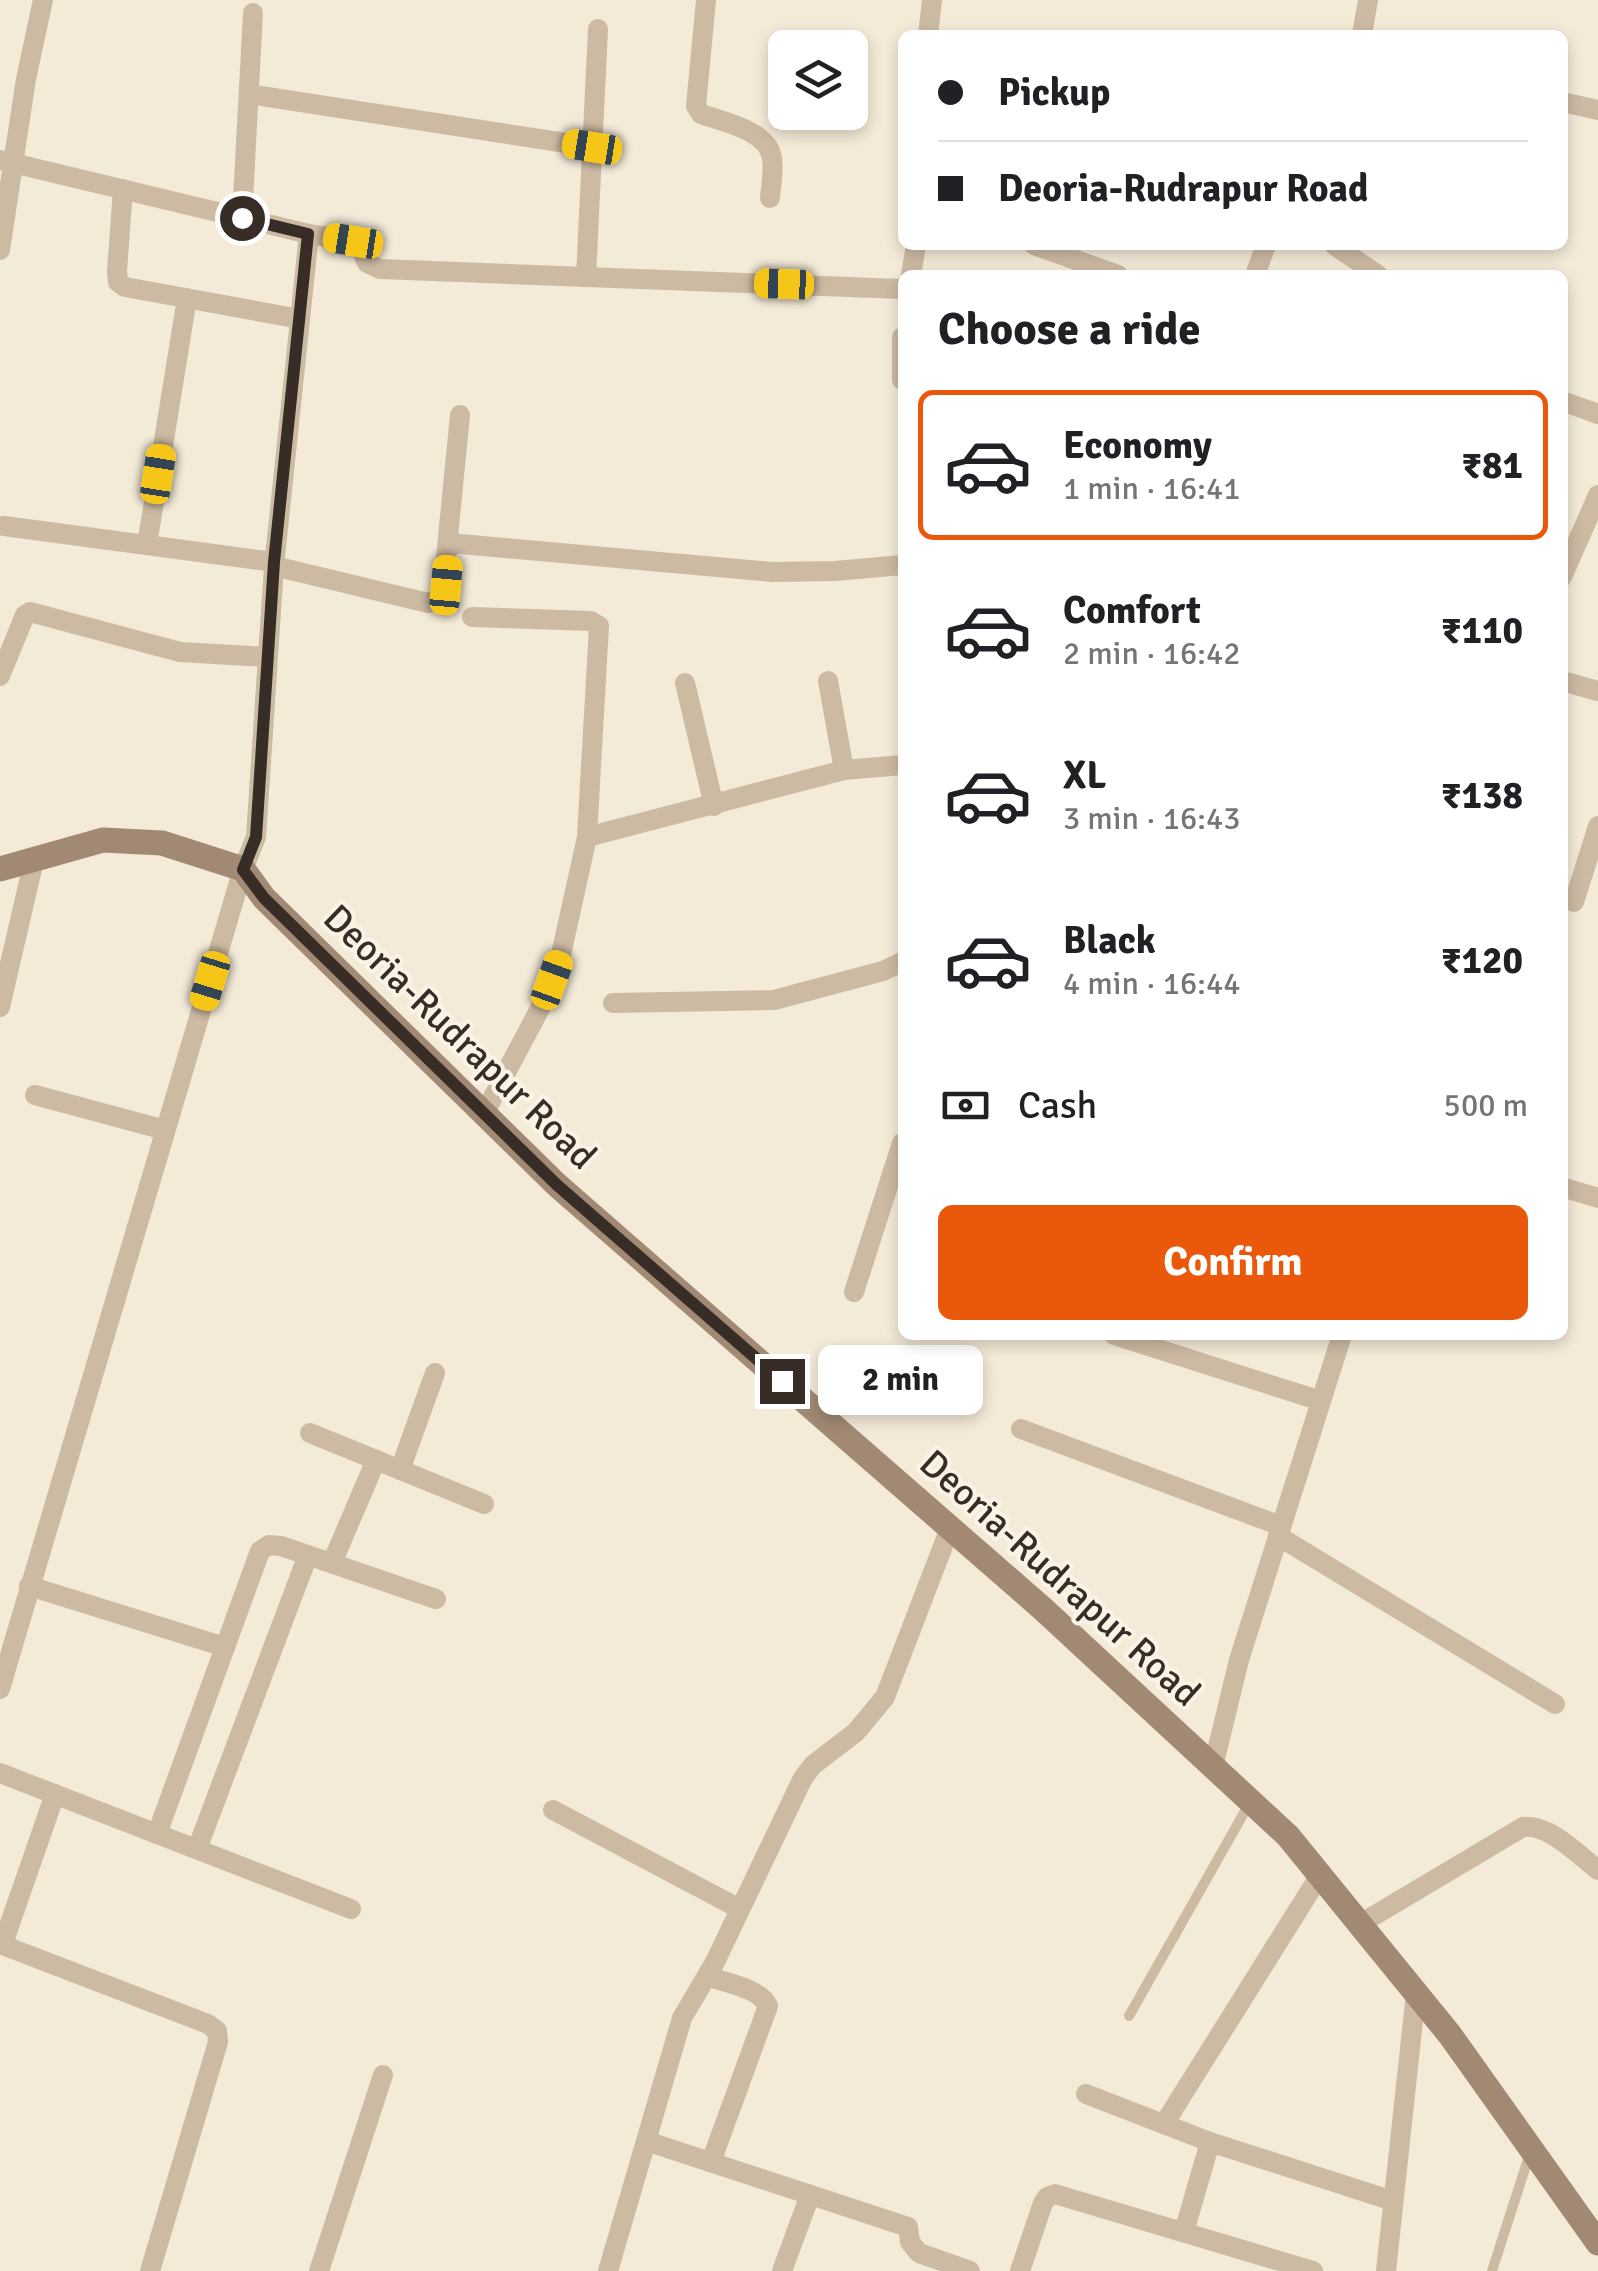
<!DOCTYPE html>
<meta charset="utf-8">
<style>
:root{--surface:#fff;--page:#f2f2f2;--text:#202124;--muted:#757577;--line:#e0e0e0;--accent:#ea580c}
body{margin:0;font-family:Signika,sans-serif;background:var(--page);color:var(--text);height:100vh;display:flex;flex-direction:column;font-size:38px;white-space:nowrap}
*{box-sizing:border-box;margin:0}
p{font-size:32px;color:var(--muted)}
.icon{flex:none;width:55px;height:55px;fill:none;stroke:currentColor;stroke-width:2;stroke-linecap:round;stroke-linejoin:round}
.map{position:relative;flex:1;overflow:hidden}
.drawer{position:absolute;left:898px;top:270px;width:670px;height:1070px;display:flex;flex-direction:column;background:var(--surface);border-radius:15px;box-shadow:0 5px 15px #0003}
.drawer>*{flex:none}
.banner{position:absolute;left:898px;top:30px;width:670px;height:220px;border-radius:15px;box-shadow:0 5px 15px #0003;display:grid;align-content:center;height:220px;padding:0 40px;background:var(--surface)}
.buttons{position:absolute;left:768px;top:30px;display:grid;gap:20px}
.buttons a{display:grid;place-items:center;width:100px;height:100px;border-radius:15px;background:var(--surface);box-shadow:0 5px 15px #0003;font-size:50px}
.end{position:absolute;width:45px;height:45px;margin:-22px;border:12px solid #372d26;background:#fff;box-shadow:0 0 0 5px #fff}
.from{border-radius:50%}
.bubble{position:absolute;height:70px;border-radius:15px;background:var(--surface);box-shadow:0 5px 15px #0003;font-size:32px;font-weight:800;line-height:70px;text-align:center}
.car{position:absolute;width:30px;height:60px;margin:-30px -15px;border-radius:12px;box-shadow:0 0 8px 2px #0007;background:linear-gradient(#f5c518 24%,#345 0 40%,#f5c518 0 76%,#345 0 86%,#f5c518 0)}
.banner b{display:flex;align-items:center;gap:35px;height:95px;font-size:38px}
.banner b+b{border-top:2px solid var(--line)}
.banner i{width:25px;height:25px;background:var(--text)}
ul{padding:0;list-style:none}
li{display:flex;align-items:center;gap:30px;height:150px;margin:0 20px 15px;padding:0 20px;border:5px solid transparent;border-radius:15px}
li div{flex:1}
li b{display:block;font-size:38px}
li em{font-style:normal;font-weight:800}
li.selected{border-color:var(--accent)}
li>.icon{width:90px;height:90px;stroke-width:1.5}
h2{padding:0 40px;font-size:45px;line-height:120px}
.pay{display:flex;align-items:center;gap:25px;height:110px;padding:0 40px;font-size:38px}
.pay p{margin-inline-start:auto}
.button{display:flex;gap:20px;margin-top:auto;padding:20px 40px}
.button a{flex:1;height:115px;border-radius:15px;background:var(--accent);color:#fff;font-size:40px;font-weight:800;line-height:115px;text-align:center}
.map>svg:first-child{display:block}
.lines{fill:none;stroke-linecap:round;stroke-linejoin:round}
.lane{stroke:#cdbaa3;stroke-width:10}
.street{stroke:#cdbaa3;stroke-width:20}
.secondary{stroke:#a18974;stroke-width:25}
.route{stroke:#372d26;stroke-width:12}
.labels{text-anchor:middle;dominant-baseline:central;stroke-width:8;stroke-linejoin:round;paint-order:stroke}
.street-label{font-size:38px;fill:#372d26;stroke:#fbf3e5}
</style>
<div class="map">
<svg width="1598" height="2271" viewBox="0 0 1598 2271">
<rect width="100%" height="100%" fill="#f4ead8"/>
<g class="lines">
<g class="lane">
<path d="M1129,2016L1249,1804"/>
<path d="M1492,2271L1530,2153"/>
</g>
<g class="street">
<path d="M706,0L696,106L701,114C723,122 768,130 772,158C774,170 771,185 770,198"/>
<path d="M928,35L932,0"/>
<path d="M1362,35L1368,0"/>
<path d="M249,94L592,147"/>
<path d="M1562,102L1598,110"/>
<path d="M0,160L309,234L274,566L256,837L243,869L0,1689"/>
<path d="M123,189L117,271L118,282L125,287L300,319"/>
<path d="M242,218L253,13"/>
<path d="M308,234L353,241L359,244L367,263L380,269L902,289"/>
<path d="M1034,245L1118,275"/>
<path d="M1334,245L1378,275"/>
<path d="M0,250L26,79L43,0"/>
<path d="M911,275L916,245"/>
<path d="M1255,275L1266,245"/>
<path d="M586,277L598,29"/>
<path d="M902,337V380"/>
<path d="M1562,401L1598,414"/>
<path d="M4,526L274,562"/>
<path d="M449,543L773,572L835,571L902,565"/>
<path d="M147,545L187,298"/>
<path d="M274,566L428,603L442,598L460,415"/>
<path d="M1562,577L1598,495"/>
<path d="M472,617L591,621L599,626L587,837"/>
<path d="M0,676L25,615L30,612L180,652L267,657"/>
<path d="M828,681L844,770"/>
<path d="M1562,681L1598,691"/>
<path d="M685,683L714,806"/>
<path d="M1574,902L1598,826"/>
<path d="M613,1003L774,1000L883,971L902,962"/>
<path d="M0,1007L34,860"/>
<path d="M35,1095L165,1130"/>
<path d="M484,1114L544,1001L560,959L587,837L844,770L902,765"/>
<path d="M1562,1187L1598,1198"/>
<path d="M854,1292L902,1143"/>
<path d="M1114,1335L1321,1401"/>
<path d="M1021,1429L1281,1526"/>
<path d="M310,1433L484,1504"/>
<path d="M400,1470L435,1373"/>
<path d="M1278,1536L1555,1704"/>
<path d="M332,1563L376,1460"/>
<path d="M29,1586L225,1647"/>
<path d="M1213,1767L1239,1660L1342,1335"/>
<path d="M0,1773L351,1909"/>
<path d="M55,1794L6,1935L5,1946L208,2024L217,2031L218,2042L150,2271"/>
<path d="M553,1810L740,1909"/>
<path d="M157,1834L260,1551L269,1545L281,1546L436,1599"/>
<path d="M197,1849L308,1555"/>
<path d="M1360,1924L1523,1827C1550,1824 1578,1855 1598,1870"/>
<path d="M707,1976C726,1983 760,1988 768,2006L711,2162"/>
<path d="M1086,2094L1210,2142L1393,2201"/>
<path d="M1164,2124L1320,1875"/>
<path d="M646,2141L902,2225L908,2227L910,2242L919,2253L970,2271"/>
<path d="M1184,2232L1210,2142"/>
<path d="M319,2271L383,2075"/>
<path d="M608,2271L682,2018L715,1962L803,1778L813,1765L856,1732L885,1697L950,1528"/>
<path d="M782,2271L810,2195"/>
<path d="M1020,2271L1043,2203L1047,2197L1055,2194L1313,2271"/>
<path d="M1386,2271L1416,1993"/>
</g>
<path class="secondary" d="M0,869L103,840L162,843L243,869L264,898L557,1185L1043,1609L1288,1836L1450,2035L1598,2243"/>
</g>
<g class="lines">
<path class="route" d="M242,218L308,234L274,562L256,837L243,870L264,898L557,1185L782,1381"/>
</g>
<g class="labels">
<g class="street-label">
<text transform="translate(460 1037) rotate(44)">Deoria-Rudrapur Road</text>
<text transform="translate(1060 1578) rotate(42)">Deoria-Rudrapur Road</text>
</g>
</g>
</svg>
<div class="buttons">
<a><svg class="icon" aria-label="layers" viewBox="0 0 24 24"><path d="M12 4l9 5-9 5-9-5zM3 14l9 5 9-5"/></svg></a>
</div>
<i class="end from" style="left:242px;top:218px"></i>
<i class="end" style="left:782px;top:1381px"></i>
<div class="bubble" style="left:818px;top:1345px;width:165px">2 min</div>
<i class="car" style="left:592px;top:147px;rotate:279deg"></i>
<i class="car" style="left:353px;top:241px;rotate:279deg"></i>
<i class="car" style="left:784px;top:284px;rotate:272deg"></i>
<i class="car" style="left:158px;top:474px;rotate:9deg"></i>
<i class="car" style="left:446px;top:585px;rotate:5deg"></i>
<i class="car" style="left:552px;top:980px;rotate:20deg"></i>
<i class="car" style="left:210px;top:981px;rotate:197deg"></i>
<div class="banner">
<b><i class="from"></i>Pickup</b>
<b><i></i>Deoria-Rudrapur Road</b>
</div>
<section class="drawer">
<h2>Choose a ride</h2>
<ul>
<li class="selected"><svg class="icon" aria-label="car" viewBox="0 0 24 24"><path d="M5 17H2v-5l4-1 3-4h7l3 4 3 1v5h-3M9 17h6M6 11h13"/><circle cx="7" cy="17" r="2"/><circle cx="17" cy="17" r="2"/></svg><div><b>Economy</b><p>1 min · 16:41</p></div><em>₹81</em></li>
<li><svg class="icon" aria-label="car" viewBox="0 0 24 24"><path d="M5 17H2v-5l4-1 3-4h7l3 4 3 1v5h-3M9 17h6M6 11h13"/><circle cx="7" cy="17" r="2"/><circle cx="17" cy="17" r="2"/></svg><div><b>Comfort</b><p>2 min · 16:42</p></div><em>₹110</em></li>
<li><svg class="icon" aria-label="car" viewBox="0 0 24 24"><path d="M5 17H2v-5l4-1 3-4h7l3 4 3 1v5h-3M9 17h6M6 11h13"/><circle cx="7" cy="17" r="2"/><circle cx="17" cy="17" r="2"/></svg><div><b>XL</b><p>3 min · 16:43</p></div><em>₹138</em></li>
<li><svg class="icon" aria-label="car" viewBox="0 0 24 24"><path d="M5 17H2v-5l4-1 3-4h7l3 4 3 1v5h-3M9 17h6M6 11h13"/><circle cx="7" cy="17" r="2"/><circle cx="17" cy="17" r="2"/></svg><div><b>Black</b><p>4 min · 16:44</p></div><em>₹120</em></li>
</ul>
<div class="pay"><svg class="icon" aria-label="cash" viewBox="0 0 24 24"><path d="M3 7h18v10H3z"/><circle cx="12" cy="12" r="2"/></svg>Cash<p>500 m</p></div>
<div class="button"><a>Confirm</a></div>
</section>
</div>
